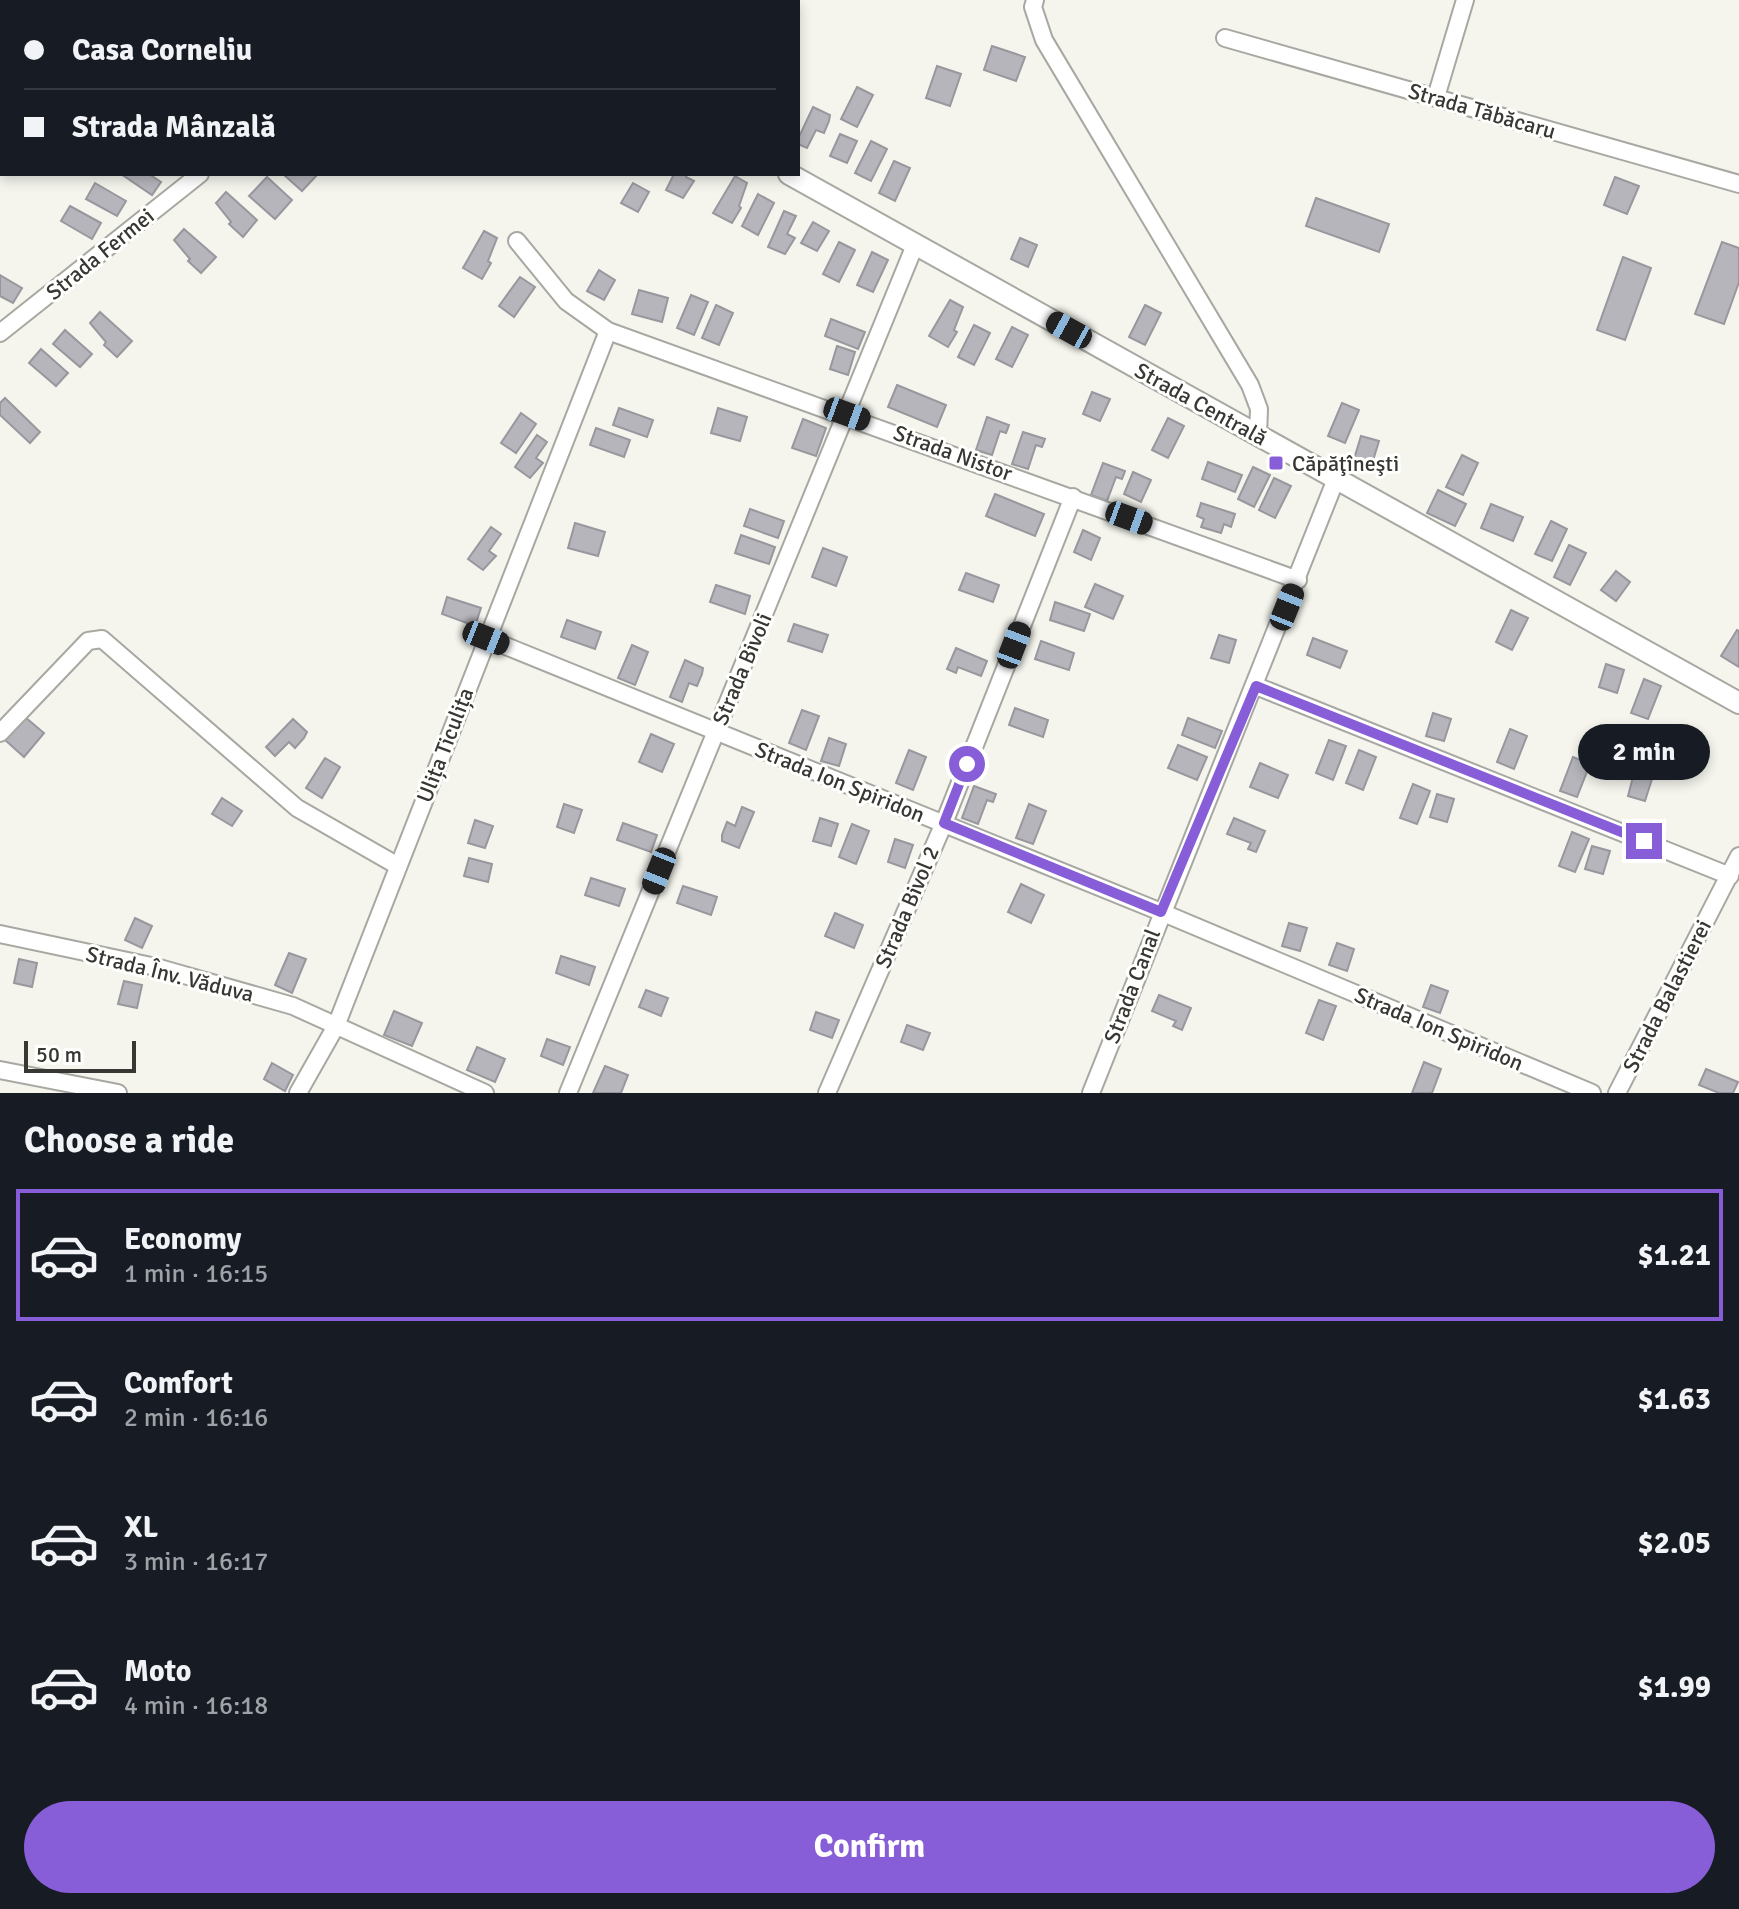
<!DOCTYPE html>
<meta charset="utf-8">
<style>
:root{--surface:#171b24;--page:#20242c;--text:#f1f3f6;--muted:#9ea1a6;--line:#363941;--accent:#885ed8}
body{margin:0;font-family:Signika,sans-serif;background:var(--page);color:var(--text);height:100vh;display:flex;flex-direction:column;font-size:30px;white-space:nowrap}
*{box-sizing:border-box;margin:0}
p{font-size:26px;color:var(--muted)}
.icon{flex:none;width:44px;height:44px;fill:none;stroke:currentColor;stroke-width:2;stroke-linecap:round;stroke-linejoin:round}
.map{position:relative;height:1093px;overflow:hidden}
.sheet{display:flex;flex-direction:column;background:var(--surface);flex:1}
.sheet>*{flex:none}
.hud{position:absolute;left:0px;top:0px;width:800px;height:176px;box-shadow:0 4px 12px #0003;display:grid;align-content:center;height:176px;padding:0 24px;background:var(--surface)}
.scale{position:absolute;left:24px;bottom:20px;width:112px;box-sizing:border-box;padding-left:8px;border:4px solid #373734;border-top:0;font-size:22px;line-height:28px;white-space:nowrap;color:#373734;-webkit-text-stroke:6px #fffffe;paint-order:stroke}
.end{position:absolute;width:36px;height:36px;margin:-18px;border:10px solid #885ed8;background:#fff;box-shadow:0 0 0 4px #fff}
.from{border-radius:50%}
.bubble{position:absolute;height:56px;border-radius:28px;background:var(--surface);box-shadow:0 4px 12px #0003;font-size:26px;font-weight:700;line-height:56px;text-align:center}
.car{position:absolute;width:24px;height:48px;margin:-24px -12px;border-radius:10px;box-shadow:0 0 6px 2px #0007;background:linear-gradient(#222 24%,#8ab4d8 0 40%,#222 0 76%,#8ab4d8 0 86%,#222 0)}
.hud b{display:flex;align-items:center;gap:28px;height:76px;font-size:30px}
.hud b+b{border-top:2px solid var(--line)}
.hud i{width:20px;height:20px;background:var(--text)}
ul{padding:0;list-style:none}
li{display:flex;align-items:center;gap:24px;height:132px;margin:0 16px 12px;padding:0 8px;border:4px solid transparent;border-radius:0px}
li div{flex:1}
li b{display:block;font-size:30px}
li em{font-style:normal;font-weight:700}
li.active{border-color:var(--accent)}
li>.icon{width:72px;height:72px;stroke-width:1.5}
h2{padding:0 24px;font-size:36px;line-height:96px}
.button{display:flex;gap:16px;margin-top:auto;padding:16px 24px}
.button a{flex:1;height:92px;border-radius:48px;background:var(--accent);color:#fff;font-size:32px;font-weight:700;line-height:92px;text-align:center}
.map>svg:first-child{display:block}
.building{fill:#b6b5bb;stroke:#98979d;stroke-width:2}
.lines{fill:none;stroke-linecap:round;stroke-linejoin:round}
.minor-casing{stroke:#a8a8a2;stroke-width:20}
.major-casing{stroke:#a8a8a2;stroke-width:24}
.minor{stroke:#fff;stroke-width:16}
.major{stroke:#fff;stroke-width:20}
.route{stroke:#885ed8;stroke-width:10}
.poi-dot{fill:#885ed8;stroke:#fffffe;stroke-width:3}
.labels{text-anchor:middle;dominant-baseline:central;stroke-width:6;stroke-linejoin:round;paint-order:stroke}
.street-label{font-size:22px;fill:#373734;stroke:#fffffe}
.poi-label{font-size:22px;fill:#373734;stroke:#fffffe;text-anchor:start}
</style>
<div class="map">
<svg width="1739" height="1093" viewBox="0 0 1739 1093">
<rect width="100%" height="100%" fill="#f5f5ee"/>
<g class="building">
<path d="M992,46L1025,57L1016,81L984,70Z"/>
<path d="M937,66L961,74L950,106L926,98Z"/>
<path d="M857,87L873,95L857,127L841,119Z"/>
<path d="M813,107L830,115L829,121L824,133L816,130L807,148L798,144V139Z"/>
<path d="M840,134L857,141L847,163L830,156Z"/>
<path d="M871,141L887,149L871,181L855,173Z"/>
<path d="M894,161L910,168L895,201L879,193Z"/>
<path d="M121,174H149L161,182L152,195Z"/>
<path d="M283,174H318L302,191Z"/>
<path d="M674,174H687L686,177L694,181L683,198L666,190Z"/>
<path d="M735,176L747,183L739,206L741,208L732,223L713,213Z"/>
<path d="M267,177L292,200L275,219L249,196Z"/>
<path d="M1615,177L1639,186L1627,214L1604,205Z"/>
<path d="M95,183L126,201L117,216L86,199Z"/>
<path d="M633,183L649,192L638,212L621,203Z"/>
<path d="M226,192L257,220L243,237L229,224L231,222L216,203Z"/>
<path d="M758,194L774,203L758,235L742,226Z"/>
<path d="M1316,198L1389,224L1379,252L1306,226Z"/>
<path d="M70,206L101,223L92,239L61,221Z"/>
<path d="M784,211L796,216L787,234L795,238L785,254L768,247Z"/>
<path d="M813,222L829,231L817,251L801,243Z"/>
<path d="M184,229L216,257L201,273L188,261L190,259L174,240Z"/>
<path d="M484,231L497,238L488,261L491,263L482,279L463,268Z"/>
<path d="M1020,238L1037,245L1028,267L1011,259Z"/>
<path d="M839,242L855,250L839,282L823,274Z"/>
<path d="M1722,242L1739,248V282L1724,324L1695,314Z"/>
<path d="M872,252L888,260L873,292L857,285Z"/>
<path d="M1623,257L1651,268L1625,340L1597,330Z"/>
<path d="M599,270L615,280L604,300L587,291Z"/>
<path d="M0,275L22,288L13,303L0,296Z"/>
<path d="M520,277L535,287L514,317L499,306Z"/>
<path d="M639,290L668,298L662,322L632,314Z"/>
<path d="M691,295L708,302L694,335L677,328Z"/>
<path d="M950,300L963,307L954,330L957,332L948,347L929,336Z"/>
<path d="M716,305L733,313L719,345L702,338Z"/>
<path d="M1145,305L1161,313L1145,345L1129,337Z"/>
<path d="M100,312L132,341L117,357L104,345L106,342L90,323Z"/>
<path d="M831,319L865,332L858,349L825,336Z"/>
<path d="M974,325L990,333L974,365L958,357Z"/>
<path d="M1012,327L1028,335L1012,367L996,359Z"/>
<path d="M65,330L92,354L80,367L53,344Z"/>
<path d="M837,346L855,352L848,375L830,369Z"/>
<path d="M41,349L68,373L56,386L29,363Z"/>
<path d="M897,385L946,405L937,427L888,407Z"/>
<path d="M1092,392L1110,399L1100,421L1083,414Z"/>
<path d="M5,398L40,432L30,443L0,415V403Z"/>
<path d="M1342,403L1359,410L1345,443L1328,436Z"/>
<path d="M619,408L653,420L647,437L613,425Z"/>
<path d="M718,408L747,417L740,441L711,433Z"/>
<path d="M521,413L536,424L516,453L501,443Z"/>
<path d="M987,417L1009,425L1006,433L1000,431L992,455L976,450Z"/>
<path d="M1168,418L1184,426L1168,458L1152,450Z"/>
<path d="M803,419L826,428L816,456L792,448Z"/>
<path d="M596,428L630,440L624,457L590,445Z"/>
<path d="M1023,432L1045,439L1042,447L1036,445L1028,469L1012,464Z"/>
<path d="M537,435L547,442L536,458L543,463L530,478L515,467Z"/>
<path d="M1361,436L1379,441L1372,464L1354,459Z"/>
<path d="M1462,455L1478,463L1463,495L1446,487Z"/>
<path d="M1208,462L1242,475L1235,492L1202,479Z"/>
<path d="M1103,463L1125,471L1122,479L1116,477L1107,501L1091,495Z"/>
<path d="M1253,467L1270,475L1254,507L1238,499Z"/>
<path d="M1133,472L1151,480L1141,502L1124,494Z"/>
<path d="M1274,478L1291,486L1275,518L1259,510Z"/>
<path d="M1438,490L1466,504L1455,526L1427,513Z"/>
<path d="M995,494L1044,514L1035,536L986,516Z"/>
<path d="M1201,503L1235,514L1231,527L1224,524L1221,533L1201,527L1204,519L1197,516Z"/>
<path d="M1491,504L1523,517L1513,541L1481,528Z"/>
<path d="M750,509L784,521L778,538L744,526Z"/>
<path d="M1551,521L1567,529L1552,561L1535,554Z"/>
<path d="M575,523L605,532L598,556L568,548Z"/>
<path d="M491,527L501,534L489,551L496,556L483,570L468,559Z"/>
<path d="M1083,530L1100,538L1091,560L1074,552Z"/>
<path d="M741,535L775,547L769,564L735,553Z"/>
<path d="M1569,545L1586,553L1570,585L1554,577Z"/>
<path d="M823,548L847,557L836,586L812,577Z"/>
<path d="M1616,571L1630,582L1616,601L1601,590Z"/>
<path d="M966,573L999,585L993,602L959,590Z"/>
<path d="M1095,584L1123,596L1113,619L1085,607Z"/>
<path d="M716,585L750,596L745,614L710,602Z"/>
<path d="M447,597L481,608L475,626L442,614Z"/>
<path d="M1055,602L1090,614L1084,631L1050,620Z"/>
<path d="M1511,610L1528,618L1512,650L1496,642Z"/>
<path d="M567,620L601,632L595,649L561,637Z"/>
<path d="M794,624L828,635L822,652L788,641Z"/>
<path d="M1737,630L1739,631V667L1721,656Z"/>
<path d="M1219,635L1236,640L1229,663L1211,658Z"/>
<path d="M1313,638L1347,651L1340,668L1307,655Z"/>
<path d="M1041,641L1074,653L1069,670L1035,659Z"/>
<path d="M632,645L648,652L635,685L618,678Z"/>
<path d="M956,648L987,661L981,676L958,667L956,673L947,669Z"/>
<path d="M685,660L703,668L702,674L697,686L689,683L682,702L670,697Z"/>
<path d="M1606,664L1624,670L1617,693L1599,687Z"/>
<path d="M1644,679L1661,686L1648,719L1631,713Z"/>
<path d="M1015,708L1048,720L1043,737L1009,725Z"/>
<path d="M802,710L819,716L806,750L789,743Z"/>
<path d="M1433,713L1451,719L1444,741L1426,736Z"/>
<path d="M25,717L44,733L24,757L5,740Z"/>
<path d="M1188,718L1222,731L1215,748L1182,735Z"/>
<path d="M293,719L307,732L304,738L295,748L289,742L275,756L266,747Z"/>
<path d="M1510,729L1527,736L1514,769L1497,762Z"/>
<path d="M651,734L674,744L662,772L639,762Z"/>
<path d="M829,738L846,744L839,766L821,761Z"/>
<path d="M1329,740L1346,746L1333,780L1316,773Z"/>
<path d="M1178,745L1207,757L1197,780L1168,768Z"/>
<path d="M909,750L926,757L913,790L896,783Z"/>
<path d="M1359,750L1376,757L1363,790L1346,783Z"/>
<path d="M1573,757L1590,764L1577,797L1560,791Z"/>
<path d="M325,758L340,767L322,798L306,788Z"/>
<path d="M1260,763L1288,775L1278,798L1250,787Z"/>
<path d="M1634,773L1652,779L1645,801L1628,796Z"/>
<path d="M1413,784L1430,791L1417,824L1400,818Z"/>
<path d="M974,786L996,794L993,802L987,800L978,824L962,818Z"/>
<path d="M1437,794L1454,799L1447,822L1430,817Z"/>
<path d="M222,798L242,811L232,826L212,814Z"/>
<path d="M564,804L582,810L574,833L557,827Z"/>
<path d="M1029,804L1046,811L1033,844L1016,838Z"/>
<path d="M742,807L754,812L739,848L722,841V835L727,822L735,826Z"/>
<path d="M820,818L838,824L831,846L813,841Z"/>
<path d="M1234,818L1265,831L1256,852L1248,849L1251,843L1227,834Z"/>
<path d="M475,820L493,826L485,848L468,843Z"/>
<path d="M623,823L657,835L651,852L617,840Z"/>
<path d="M852,824L869,831L856,864L839,857Z"/>
<path d="M1572,832L1589,839L1575,872L1559,866Z"/>
<path d="M895,839L913,845L905,868L888,862Z"/>
<path d="M1592,846L1610,851L1603,874L1585,869Z"/>
<path d="M469,858L492,864L488,882L464,876Z"/>
<path d="M591,878L625,889L619,906L585,895Z"/>
<path d="M1021,884L1044,895L1031,923L1008,912Z"/>
<path d="M683,886L717,897L711,915L677,903Z"/>
<path d="M835,913L863,925L854,948L825,936Z"/>
<path d="M135,918L152,926L142,948L125,940Z"/>
<path d="M1289,923L1307,928L1300,951L1282,946Z"/>
<path d="M1337,943L1354,949L1347,971L1329,965Z"/>
<path d="M289,953L306,959L292,993L275,985Z"/>
<path d="M561,956L595,967L589,985L556,973Z"/>
<path d="M19,959L37,963L32,987L14,983Z"/>
<path d="M124,981L142,985L137,1008L118,1004Z"/>
<path d="M1431,985L1448,991L1440,1013L1423,1007Z"/>
<path d="M646,990L668,998L661,1016L639,1007Z"/>
<path d="M1159,995L1191,1008L1182,1030L1173,1026L1176,1021L1152,1011Z"/>
<path d="M1319,1000L1336,1006L1323,1040L1306,1033Z"/>
<path d="M394,1011L422,1023L412,1046L384,1035Z"/>
<path d="M816,1012L839,1020L832,1038L810,1030Z"/>
<path d="M907,1025L930,1033L923,1050L901,1042Z"/>
<path d="M547,1039L570,1047L563,1065L541,1056Z"/>
<path d="M477,1047L505,1059L495,1082L467,1070Z"/>
<path d="M1424,1062L1441,1069L1432,1093H1412Z"/>
<path d="M272,1063L293,1075L285,1091L264,1079Z"/>
<path d="M605,1066L628,1075L621,1093H593Z"/>
<path d="M1706,1069L1738,1082L1733,1093H1719L1699,1085Z"/>
</g>
<g class="lines">
<defs>
<g id="minor">
<path d="M1035,0L1033,7L1044,40L1250,385L1259,409L1258,435"/>
<path d="M416,2L419,0"/>
<path d="M1225,38L1739,184"/>
<path d="M1436,97L1465,0"/>
<path d="M517,241L566,301L608,331L1298,580"/>
<path d="M0,333L200,174"/>
<path d="M486,638L1161,912L1592,1093"/>
<path d="M1256,686L1730,876"/>
<path d="M0,733L88,641L102,639L297,808L398,866"/>
<path d="M0,934L156,967L293,1006L485,1093"/>
<path d="M0,1070L118,1093"/>
<path d="M298,1093L336,1026L608,331"/>
<path d="M568,1093L915,245"/>
<path d="M827,1093L944,823L1073,497"/>
<path d="M1091,1093L1336,479"/>
<path d="M1617,1093L1739,856"/>
</g>
<g id="major">
<path d="M478,0L482,2"/>
<path d="M789,174L1739,703"/>
</g>
</defs>
<use href="#minor" class="minor-casing"/>
<use href="#major" class="major-casing"/>
<use href="#minor" class="minor"/>
<use href="#major" class="major"/>
</g>
<g class="lines">
<path class="route" d="M967,764L944,823L1161,912L1256,686L1644,841"/>
</g>
<rect class="poi-dot" x="1268" y="455" width="16" height="16" rx="4"/>
<g class="labels">
<g class="street-label">
<text transform="translate(1482 111) rotate(16)">Strada Tăbăcaru</text>
<text transform="translate(100 254) rotate(-39)">Strada Fermei</text>
<text transform="translate(1201 404) rotate(29)">Strada Centrală</text>
<text transform="translate(953 453) rotate(20)">Strada Nistor</text>
<text transform="translate(742 669) rotate(-67)">Strada Bivoli</text>
<text transform="translate(445 745) rotate(-69)">Ulița Ticulița</text>
<text transform="translate(840 782) rotate(22)">Strada Ion Spiridon</text>
<text transform="translate(907 907) rotate(-67)">Strada Bivol 2</text>
<text transform="translate(170 974) rotate(14)">Strada Înv. Văduva</text>
<text transform="translate(1132 986) rotate(-69)">Strada Canal</text>
<text transform="translate(1667 996) rotate(-63)">Strada Balastierei</text>
<text transform="translate(1439 1029) rotate(23)">Strada Ion Spiridon</text>
</g>
<g class="poi-label">
<text x="1292" y="463">Căpăţîneşti</text>
</g>
</g>
</svg>
<div class="scale">50 m</div>
<i class="end from" style="left:967px;top:764px"></i>
<i class="end" style="left:1644px;top:841px"></i>
<div class="bubble" style="left:1578px;top:724px;width:132px">2 min</div>
<i class="car" style="left:1069px;top:330px;rotate:299deg"></i>
<i class="car" style="left:847px;top:414px;rotate:110deg"></i>
<i class="car" style="left:1129px;top:518px;rotate:110deg"></i>
<i class="car" style="left:1287px;top:607px;rotate:22deg"></i>
<i class="car" style="left:486px;top:638px;rotate:112deg"></i>
<i class="car" style="left:1014px;top:645px;rotate:21deg"></i>
<i class="car" style="left:659px;top:871px;rotate:202deg"></i>
<div class="hud">
<b><i class="from"></i>Casa Corneliu</b>
<b><i></i>Strada Mânzală</b>
</div>
</div>
<section class="sheet">
<h2>Choose a ride</h2>
<ul>
<li class="active"><svg class="icon" aria-label="car" viewBox="0 0 24 24"><path d="M5 17H2v-5l4-1 3-4h7l3 4 3 1v5h-3M9 17h6M6 11h13"/><circle cx="7" cy="17" r="2"/><circle cx="17" cy="17" r="2"/></svg><div><b>Economy</b><p>1 min · 16:15</p></div><em>$1.21</em></li>
<li><svg class="icon" aria-label="car" viewBox="0 0 24 24"><path d="M5 17H2v-5l4-1 3-4h7l3 4 3 1v5h-3M9 17h6M6 11h13"/><circle cx="7" cy="17" r="2"/><circle cx="17" cy="17" r="2"/></svg><div><b>Comfort</b><p>2 min · 16:16</p></div><em>$1.63</em></li>
<li><svg class="icon" aria-label="car" viewBox="0 0 24 24"><path d="M5 17H2v-5l4-1 3-4h7l3 4 3 1v5h-3M9 17h6M6 11h13"/><circle cx="7" cy="17" r="2"/><circle cx="17" cy="17" r="2"/></svg><div><b>XL</b><p>3 min · 16:17</p></div><em>$2.05</em></li>
<li><svg class="icon" aria-label="car" viewBox="0 0 24 24"><path d="M5 17H2v-5l4-1 3-4h7l3 4 3 1v5h-3M9 17h6M6 11h13"/><circle cx="7" cy="17" r="2"/><circle cx="17" cy="17" r="2"/></svg><div><b>Moto</b><p>4 min · 16:18</p></div><em>$1.99</em></li>
</ul>
<div class="button"><a>Confirm</a></div>
</section>
